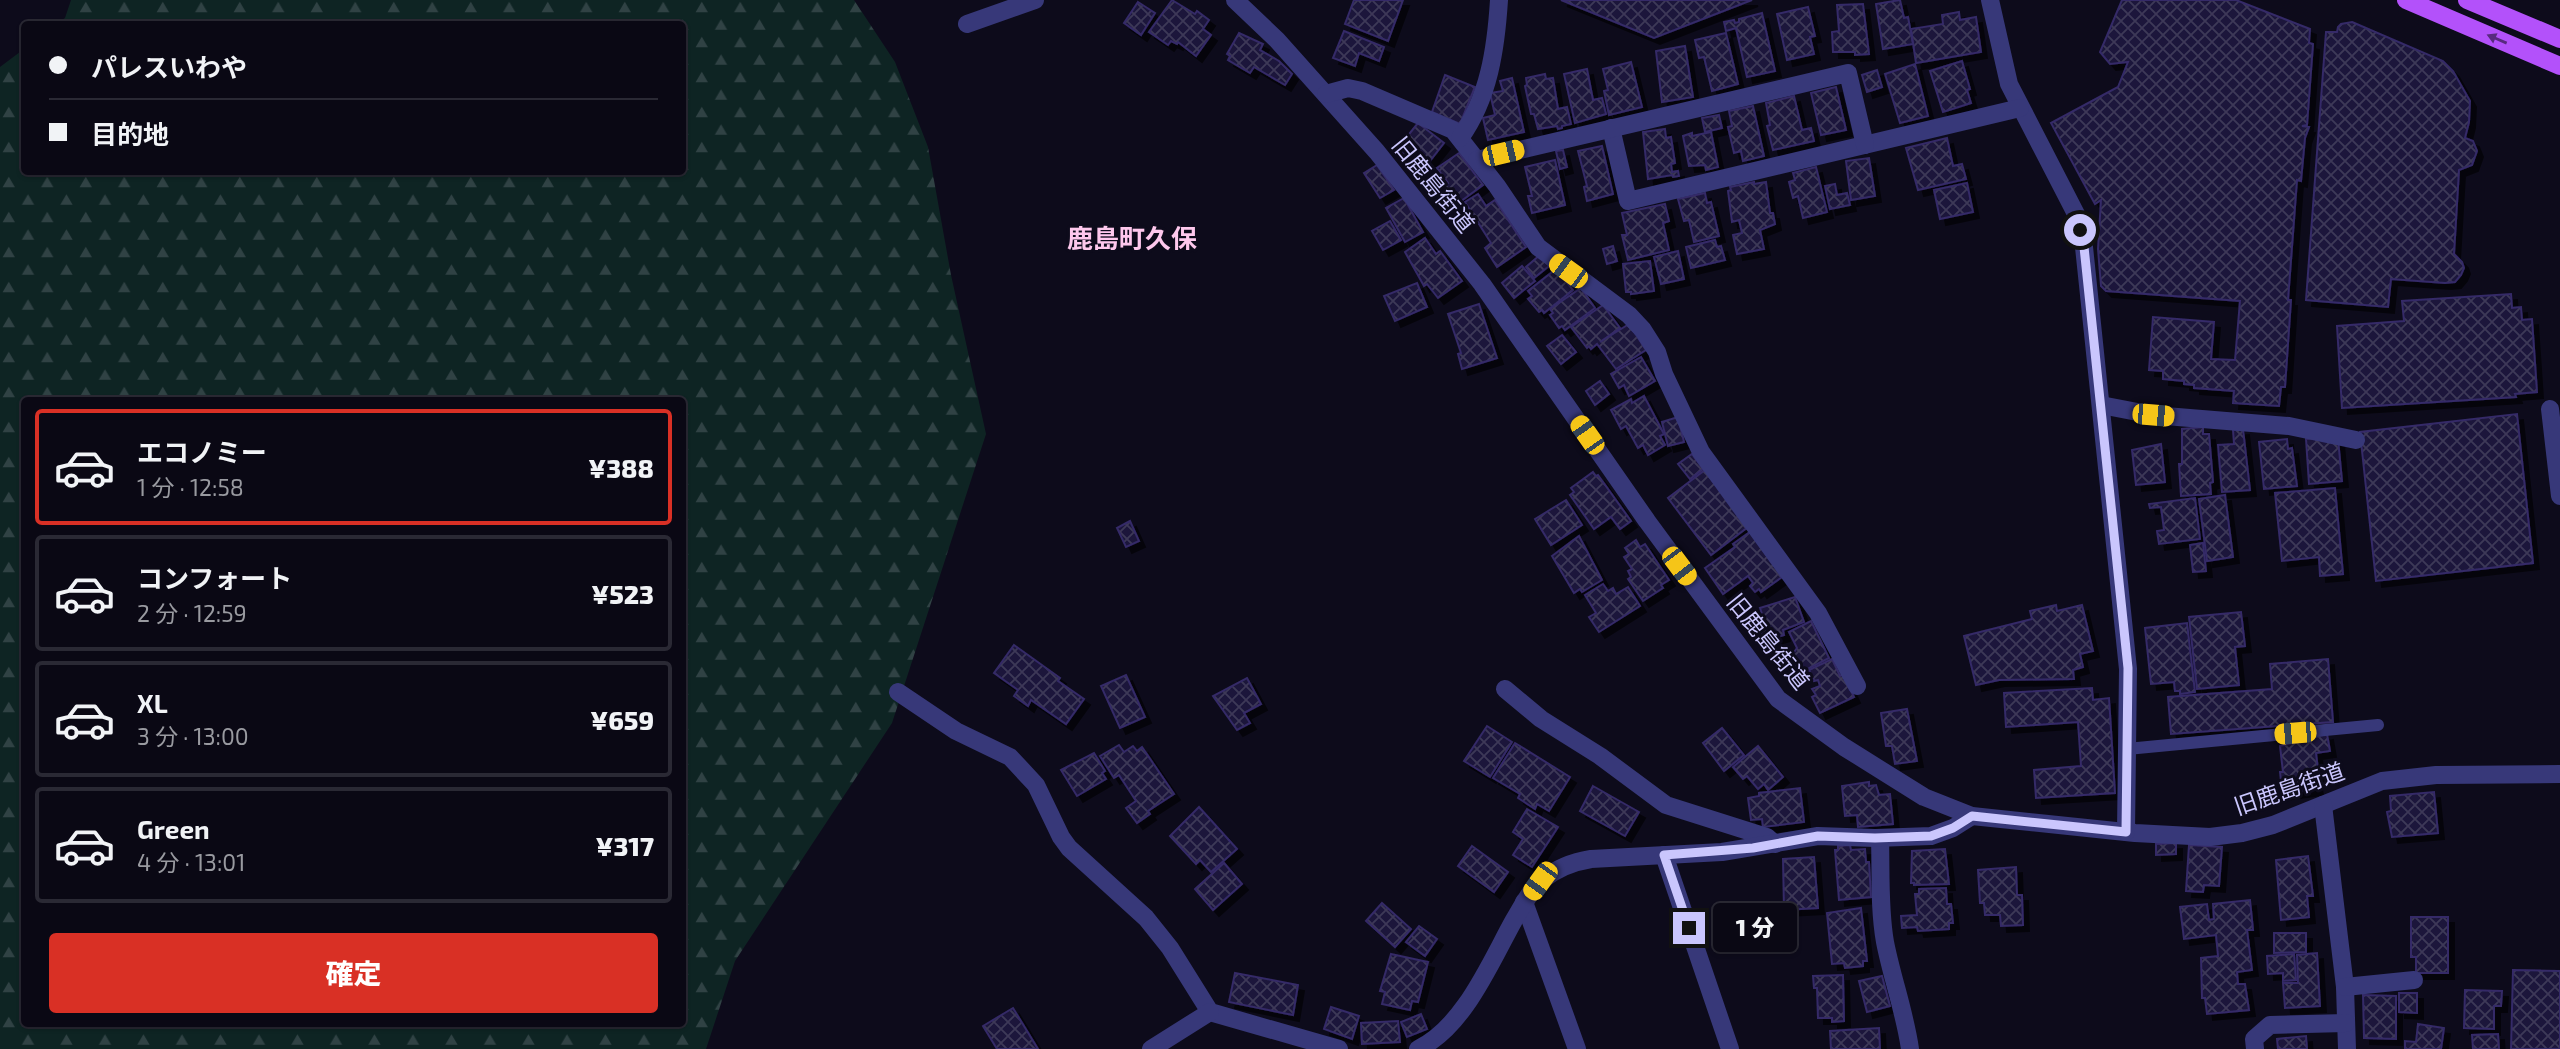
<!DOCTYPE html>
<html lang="ja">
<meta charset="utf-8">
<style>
:root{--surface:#0a0814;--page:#13111d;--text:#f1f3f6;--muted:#999aa0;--line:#2a2934;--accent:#d93025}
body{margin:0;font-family:"Exo 2","Noto Sans JP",sans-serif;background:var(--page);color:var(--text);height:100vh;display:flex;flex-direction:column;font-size:26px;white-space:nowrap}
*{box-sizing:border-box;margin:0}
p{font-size:23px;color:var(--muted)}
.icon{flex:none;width:38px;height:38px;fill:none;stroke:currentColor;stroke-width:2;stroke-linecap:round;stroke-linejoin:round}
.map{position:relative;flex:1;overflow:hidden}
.side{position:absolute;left:21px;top:397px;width:665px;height:630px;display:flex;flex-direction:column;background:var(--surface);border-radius:7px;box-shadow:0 2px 5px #0004,0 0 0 2px var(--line)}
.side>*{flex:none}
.top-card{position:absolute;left:21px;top:21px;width:665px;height:154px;border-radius:7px;box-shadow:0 2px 5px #0004,0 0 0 2px var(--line);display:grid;align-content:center;height:154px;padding:0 28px;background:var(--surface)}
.end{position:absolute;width:32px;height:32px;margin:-16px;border:9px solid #cac6fd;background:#111;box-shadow:0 0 0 4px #111}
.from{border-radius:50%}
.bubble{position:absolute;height:49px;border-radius:7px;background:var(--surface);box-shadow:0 2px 5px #0004,0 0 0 2px var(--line);font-size:23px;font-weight:800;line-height:49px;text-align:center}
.car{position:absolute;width:21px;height:42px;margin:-21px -10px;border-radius:9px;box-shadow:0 0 5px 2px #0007;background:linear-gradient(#f5c518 24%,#345 0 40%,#f5c518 0 76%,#345 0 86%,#f5c518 0)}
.top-card b{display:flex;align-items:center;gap:24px;height:66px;font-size:26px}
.top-card b+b{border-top:2px solid var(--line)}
.top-card i{width:18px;height:18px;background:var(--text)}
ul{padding:12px 0 0;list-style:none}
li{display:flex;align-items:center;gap:21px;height:116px;margin:0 14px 10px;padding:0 14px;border:4px solid var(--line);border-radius:7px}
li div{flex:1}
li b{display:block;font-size:26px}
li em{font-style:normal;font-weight:800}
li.selected{border-color:var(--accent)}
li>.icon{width:63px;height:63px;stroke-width:1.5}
.action{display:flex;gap:14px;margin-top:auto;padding:14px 28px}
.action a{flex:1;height:80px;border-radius:7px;background:var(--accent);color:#fff;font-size:28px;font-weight:800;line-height:80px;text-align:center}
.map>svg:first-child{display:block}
.forest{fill:url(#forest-firs);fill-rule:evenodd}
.building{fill:url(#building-cross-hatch);stroke:#342a67;stroke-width:2;filter:url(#shadow)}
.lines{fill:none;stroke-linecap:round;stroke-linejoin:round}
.lane{stroke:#373879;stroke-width:12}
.street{stroke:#373879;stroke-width:18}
.primary{stroke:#b351fa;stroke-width:18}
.oneway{fill:#582a7f}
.route{stroke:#cac6fd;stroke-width:9}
.labels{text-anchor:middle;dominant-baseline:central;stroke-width:6;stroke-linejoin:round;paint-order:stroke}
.street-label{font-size:23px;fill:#cac6fd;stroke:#0d0b1b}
.quarter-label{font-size:26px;font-weight:bold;fill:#fec8ed;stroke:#0d0b1b}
</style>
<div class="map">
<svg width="2560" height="1049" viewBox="0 0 2560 1049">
<defs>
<pattern id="forest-firs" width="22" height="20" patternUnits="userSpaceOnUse" patternTransform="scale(1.75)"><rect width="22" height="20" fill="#0e2423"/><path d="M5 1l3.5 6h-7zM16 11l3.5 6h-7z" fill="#304244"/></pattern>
<pattern id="building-cross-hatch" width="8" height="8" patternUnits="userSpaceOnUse" patternTransform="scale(1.75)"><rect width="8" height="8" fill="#1d183b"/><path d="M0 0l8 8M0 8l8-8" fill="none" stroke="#3c3858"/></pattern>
<filter id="shadow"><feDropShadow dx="6" dy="6" stdDeviation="0" flood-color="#0009"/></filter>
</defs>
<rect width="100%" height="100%" fill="#0d0b1b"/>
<path class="forest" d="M71,0H854L895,62L928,147L951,275L986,434L892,723L735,961L706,1049H0V67L24,49V172H682V24H56L65,18ZM24,401H682V1024H24Z"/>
<g class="building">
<path d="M1172,0L1195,14L1197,11L1209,20L1203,29L1211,35L1196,56L1178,42L1177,44L1171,41L1168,45L1149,32Z"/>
<path d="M1354,0H1403L1388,41L1345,24Z"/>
<path d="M1561,0H1752L1654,38Z"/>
<path d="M1900,0L1904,18L1908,17L1913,44L1883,49L1876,4Z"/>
<path d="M2122,0H2236L2310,29L2309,43L2313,44L2307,125L2302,126L2309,127L2305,138L2301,181L2297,180L2288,300H2291L2285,387H2281L2279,406L2233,403L2234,391L2194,388V385L2184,384V381L2163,379V371L2149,370L2153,317L2214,322L2211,359L2235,360L2240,301L2106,291L2101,286L2098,249L2101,200L2095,204L2051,123L2118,87L2128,62L2110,64L2100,52Z"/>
<path d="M1138,2L1155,13L1141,35L1124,23Z"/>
<path d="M1863,4L1869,54L1855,55V52H1833L1832,32L1839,31L1837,5Z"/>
<path d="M1808,7L1815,36L1810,37L1814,54L1787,60L1777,14Z"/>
<path d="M1959,12L1960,20L1976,17L1981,52L1916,63L1911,29L1943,24L1942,15Z"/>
<path d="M1762,13L1775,71L1747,77L1736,28L1726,31L1724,22L1734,20L1735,23L1739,22V19Z"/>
<path d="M2352,22L2443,61L2453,71L2470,101L2469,122L2465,138L2473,141L2477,151L2472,165L2459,170L2454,254L2462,262L2464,268L2461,275L2455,282L2445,283L2391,279L2388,307L2306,300L2326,32H2337L2338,27L2341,24Z"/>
<path d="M1344,31L1384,47L1379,61L1359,53L1355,66L1333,58Z"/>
<path d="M1239,33L1263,44L1260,50L1279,61L1292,74L1285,85L1254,67L1250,73L1228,60L1230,56L1227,54Z"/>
<path d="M1726,33L1738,84L1712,91L1704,57L1699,58L1695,40Z"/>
<path d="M1685,46L1693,97L1662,102L1656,51Z"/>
<path d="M1962,61L1970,89L1967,90L1971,103L1943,112L1930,71Z"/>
<path d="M1631,62L1642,107L1609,115L1604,91L1608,90L1603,69Z"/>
<path d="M1915,64L1928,116L1900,123L1885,74Z"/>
<path d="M1587,69L1593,100L1602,98L1606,114L1575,123L1564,74Z"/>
<path d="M1877,70L1882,87L1867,92L1862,75Z"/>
<path d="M1545,74L1546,79L1553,78L1558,109L1567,107L1571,124L1562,126V128L1558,129L1557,126L1538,129L1534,114H1531L1525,86L1527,85L1526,78Z"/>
<path d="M1445,75L1475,87L1460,124L1432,112Z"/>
<path d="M1512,78L1524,132L1488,140L1483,118L1495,115L1490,93L1503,91L1500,81Z"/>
<path d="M1836,87L1846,130L1821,135L1811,93Z"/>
<path d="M1794,96L1802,130L1811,128L1814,141L1773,150L1767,126L1770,125L1766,103Z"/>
<path d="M1753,106L1764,156L1743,161L1741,151L1734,153L1728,127L1732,126L1729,111Z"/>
<path d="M1719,115L1722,128L1705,132L1702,118Z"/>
<path d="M1418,123L1444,143L1426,166L1415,158L1413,161L1397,149Z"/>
<path d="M1665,129L1666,138L1671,137L1675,163L1671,164L1672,172L1678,171L1679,176L1673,177L1672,175L1648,179L1643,132Z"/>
<path d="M1711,132L1718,167L1706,170L1705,165L1689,166L1683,136L1692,133V136Z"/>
<path d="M1947,138L1953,166L1962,164L1966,179L1918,190L1906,148Z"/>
<path d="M1602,146L1613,194L1587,201L1584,187L1587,186L1578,151Z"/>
<path d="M1563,150L1567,167L1560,169L1556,151Z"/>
<path d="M1459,153L1483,185L1457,204L1443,186L1448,183L1437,168Z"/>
<path d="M1869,158L1875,196L1851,200L1846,161Z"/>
<path d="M1555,160L1565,205L1532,213L1528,196H1532L1525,167Z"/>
<path d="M1377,165L1394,190L1380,198L1364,173Z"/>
<path d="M1816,167L1827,212L1803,218L1798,196L1793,198L1789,182L1795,180L1793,173Z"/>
<path d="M1754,182V184L1766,182L1770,213H1773L1775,224L1760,230L1764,249L1737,254L1733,235L1742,233L1739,220L1732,222L1728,191L1731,190L1730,187Z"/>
<path d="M1967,183L1973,212L1940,219L1934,190Z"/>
<path d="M1835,184L1837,195L1847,193L1850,205L1830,209L1825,186Z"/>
<path d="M1705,193L1707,203L1711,202L1719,236L1694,242L1689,220L1684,221L1678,199Z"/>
<path d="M1478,194L1486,206L1495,200L1526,247L1497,267L1485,248L1491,243L1465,202Z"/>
<path d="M1404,198L1423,232L1405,242L1386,208Z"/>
<path d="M1665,204L1669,221L1663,223L1669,250L1628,260L1622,235H1627L1622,213Z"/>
<path d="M1390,221L1401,240L1383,250L1372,231Z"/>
<path d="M1425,238L1436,254L1440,251L1462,281L1438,298L1427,284L1424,286L1405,252Z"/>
<path d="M1715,240L1717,247L1721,246L1725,260L1691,268L1686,247Z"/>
<path d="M1613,246L1617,261L1607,264L1603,249Z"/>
<path d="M1678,251L1684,279L1661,284L1654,257Z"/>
<path d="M1540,255L1549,266L1534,278L1526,267Z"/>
<path d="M1650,261L1654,291L1631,294V292H1626L1623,264Z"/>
<path d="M1522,266L1535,281L1514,298L1502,283Z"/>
<path d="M1556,269L1573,290L1544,313L1542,310L1539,312L1528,299L1532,296L1528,291Z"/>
<path d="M1417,283L1427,307L1395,321L1384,296Z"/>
<path d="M1581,288L1595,308L1565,330L1562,326L1559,328L1550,315L1553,313L1550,309Z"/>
<path d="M2511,294L2512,308L2521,307L2522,320L2532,319L2537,392L2515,394L2516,397L2342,408L2337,326L2404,321L2402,301Z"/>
<path d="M1479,304L1497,358L1462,369L1458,354L1461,353L1448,314Z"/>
<path d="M1603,305L1620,328L1600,342L1629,324L1646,350L1616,369L1597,344L1591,349L1589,346L1587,348L1571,327Z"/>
<path d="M1562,335L1576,352L1561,364L1547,346Z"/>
<path d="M1641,357L1655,381L1629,396L1624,385L1619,388L1611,374Z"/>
<path d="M1600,381L1609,394L1595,405L1586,391Z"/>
<path d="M1644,396L1664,434L1660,436L1665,445L1648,455L1643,445L1638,448L1626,426L1621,429L1611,410L1631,399L1632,403Z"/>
<path d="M2517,414L2533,563L2376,581L2360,432Z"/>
<path d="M1678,417L1684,442L1668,446L1662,422Z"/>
<path d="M2203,427V434H2209L2213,482L2210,483L2211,494L2181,496L2179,464H2182V429Z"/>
<path d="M2243,429L2250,490L2222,492L2218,445L2234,444L2233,430Z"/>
<path d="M2327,437L2338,439L2342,481L2309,484L2306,439Z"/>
<path d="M2287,439L2288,449L2292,448L2297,486L2264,489L2259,442Z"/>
<path d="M2161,444L2165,482L2136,485L2132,450Z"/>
<path d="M1692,454L1703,469L1690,479L1678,464Z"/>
<path d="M1705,470L1748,527L1711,555L1668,498Z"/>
<path d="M1593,472L1596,476L1598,475L1631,521L1620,529L1611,517L1594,529L1570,495L1574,492L1571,488Z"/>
<path d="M2335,488L2343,574L2320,576L2319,557L2282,561L2275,493Z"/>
<path d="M2225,495L2233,557L2207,561L2199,499Z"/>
<path d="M2195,498L2200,539L2159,544L2157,531L2164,530L2161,507L2150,508L2149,504Z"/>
<path d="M1566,500L1582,525L1551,545L1535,519Z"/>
<path d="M1130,521L1139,541L1126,547L1117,528Z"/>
<path d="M1750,532L1782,577L1761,592L1759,589L1755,592L1750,586L1753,583L1748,576L1723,594L1705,568L1735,547L1733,544Z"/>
<path d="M1579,536L1602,580L1582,592L1580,589L1574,593L1552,556Z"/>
<path d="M1636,540L1640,547L1645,544L1669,580L1661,585L1663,588L1643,601L1628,579L1631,577L1628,571L1632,569L1624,557L1629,554L1625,548Z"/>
<path d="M2203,543L2206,571L2193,572L2190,545Z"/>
<path d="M1603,584L1608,591L1613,588L1616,594L1628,587L1640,606L1599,632L1589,617L1596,613L1585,595Z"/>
<path d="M1795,597L1804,622L1783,630L1784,635L1764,641L1759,625L1765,623L1760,608Z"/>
<path d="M2056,605L2057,611L2082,605L2093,651L2080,654L2083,667L2073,670L2074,679L1999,680L1976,685L1964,636L2032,619L2030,611Z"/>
<path d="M2241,612L2245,646L2235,647L2239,685L2197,689L2189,617Z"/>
<path d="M1811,621L1829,658L1800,673L1791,656L1797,648L1789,632Z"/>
<path d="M2187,623L2195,692L2180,694V691H2175L2174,682L2151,684L2145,628Z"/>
<path d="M1014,645L1060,678L1058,681L1084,699L1066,724L1031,700L1028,706L1014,696L1018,690L994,673Z"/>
<path d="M1832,659L1840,676L1843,674L1854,697L1820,713L1812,697L1816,695L1812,689L1820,686L1818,680L1814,681L1809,670Z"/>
<path d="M2328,659L2333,722L2171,734L2168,697L2272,689L2270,664Z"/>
<path d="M1126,675L1145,717L1120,728L1101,686Z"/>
<path d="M1247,678L1261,704L1244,713L1250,723L1237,730L1213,696Z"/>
<path d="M2092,688L2093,700L2109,698L2115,793L2036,798L2034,770L2081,766L2078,722L2006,727L2004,693Z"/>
<path d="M1907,709L1917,761L1895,764L1892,746H1886L1881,713Z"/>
<path d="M1487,726L1512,742L1490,777L1464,761Z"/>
<path d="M1722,728L1744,755L1724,771L1703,743Z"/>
<path d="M2327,734L2330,751L2316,753L2319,778H2315L2317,789L2286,793L2285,780L2281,781L2280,772H2283L2280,746Z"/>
<path d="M1515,743L1570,777L1549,811L1537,804L1535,809L1518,798L1520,794L1493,778Z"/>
<path d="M1119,745L1124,752L1133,746L1137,751L1142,747L1174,794L1148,811L1150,814L1137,823L1126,808L1136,801L1119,775L1114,778L1100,756Z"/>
<path d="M1758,746L1783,777L1768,790L1764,784L1758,789L1747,776L1743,779L1733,767Z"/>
<path d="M1094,753L1105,771L1102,773L1106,779L1077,796L1061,770Z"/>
<path d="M1869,782V786L1876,785L1879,795L1890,794L1893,824L1858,827L1857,815L1845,816L1842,786Z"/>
<path d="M1593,786L1639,812L1625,836L1580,811Z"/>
<path d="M1800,788L1804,822L1763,827L1762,819L1751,820L1748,798L1759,796V793Z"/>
<path d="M2434,792L2438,833L2392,837L2387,812L2391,811L2390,796Z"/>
<path d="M1199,807L1237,849L1211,872L1200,860L1196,864L1170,836Z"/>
<path d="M1527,809L1558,827L1532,867L1513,855L1523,839L1513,832Z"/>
<path d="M2176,843V854L2156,855V844Z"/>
<path d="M1850,845L1851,850L1865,849L1866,862H1869L1871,897L1839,900L1835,850H1838V846Z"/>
<path d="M2189,845L2222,847L2219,886L2204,885L2203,892L2186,891Z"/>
<path d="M1472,846L1508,872L1494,892L1458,866Z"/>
<path d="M1945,849L1949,884L1914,885V883H1911L1912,851Z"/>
<path d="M2308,856L2313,896H2307L2309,917L2281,920L2276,860Z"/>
<path d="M1814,857L1818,908L1784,910L1783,859Z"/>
<path d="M1224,863L1242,884L1213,910L1195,889Z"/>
<path d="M2016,867L2017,895H2022L2023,925L2001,926L2000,915H1985L1984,903H1980L1978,870Z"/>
<path d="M1946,888L1947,904H1951L1953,923H1949V929L1918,931L1917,927L1902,928L1901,916L1917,915L1915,894H1919V889Z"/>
<path d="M2250,900L2253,930H2247L2252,970L2237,972L2238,984H2245L2249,1010L2207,1014L2205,998H2202L2201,958L2218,956L2216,935L2184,939L2180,907L2207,904L2209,920L2214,919L2213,904Z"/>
<path d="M1382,903L1411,929L1395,947L1366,921Z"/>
<path d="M1861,908L1867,961H1863V966L1845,968L1844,963L1832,964L1827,913Z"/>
<path d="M2411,917H2448V973H2416V957H2411Z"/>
<path d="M1419,926L1437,939L1425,956L1406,942Z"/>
<path d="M2274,933H2306V952L2274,953Z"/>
<path d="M2317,953L2320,1006L2285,1008L2283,983H2298L2297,955Z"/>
<path d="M1391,954L1428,962L1418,1002L1412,1001L1410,1010L1382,1004L1385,992L1380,991Z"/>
<path d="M2294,954L2296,980L2283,981V973L2268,974L2267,956Z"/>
<path d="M2513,970L2560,971V1049H2511Z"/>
<path d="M1235,973L1298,985L1293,1015L1229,1002Z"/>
<path d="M1843,975L1844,1021L1832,1022V1018H1818L1817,988H1814L1813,976Z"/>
<path d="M1882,976L1890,1006L1867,1012L1859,981Z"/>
<path d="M2465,990L2502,991L2501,1006H2494V1029L2464,1028Z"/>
<path d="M2399,993H2417V1013L2399,1012Z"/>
<path d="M2363,995L2396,996V1039L2364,1038Z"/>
<path d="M1331,1007L1359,1016L1352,1039L1324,1029Z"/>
<path d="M1013,1008L1038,1049H997L983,1026Z"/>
<path d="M1421,1014L1427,1029L1407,1037L1401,1022Z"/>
<path d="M1398,1021L1400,1042L1362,1044L1361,1023Z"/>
<path d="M2418,1024L2444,1028L2441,1049H2405V1041L2416,1042Z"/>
<path d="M1879,1028L1880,1049H1831L1830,1031Z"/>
<path d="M2498,1034L2499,1049H2473L2472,1035Z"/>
<path d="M2306,1036L2307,1049H2278L2277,1039Z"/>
</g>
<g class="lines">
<path class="lane" d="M2127,749L2378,725"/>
<g class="street">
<path d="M1235,0L1277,40L1377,152L1482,284L1647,521L1778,699L1844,747L1924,797L1972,816L2135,833L2210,837L2242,833L2273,825L2382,781L2436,775L2560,774"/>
<path d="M1990,0L2009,84L2076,214L2084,247L2128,669L2126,832"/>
<path d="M967,24L1035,0"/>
<path d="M1326,94L1348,88L1362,91L1453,130L1497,186L1538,247L1629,315L1643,330L1657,352L1664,374L1701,452L1818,613L1857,686"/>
<path d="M1611,128L1628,201L2020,108"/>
<path d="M1460,138C1489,98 1496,48 1499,0"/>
<path d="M1477,160L1848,73L1865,145"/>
<path d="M2101,405L2153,415L2289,426L2356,440"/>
<path d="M2550,409L2560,496"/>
<path d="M1505,689L1541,719L1600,756L1666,805L1767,837L1775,844"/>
<path d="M898,692L956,731L1010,757L1036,785L1061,837L1069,848L1146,918L1170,948L1210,1012L1339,1049"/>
<path d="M2323,805L2345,987L2347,1049"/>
<path d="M1880,838C1881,872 1879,908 1885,942C1892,978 1905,1013 1910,1049"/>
<path d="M1664,855L1730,1049"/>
<path d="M1524,902L1577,1049"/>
<path d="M2345,987L2414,980"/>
<path d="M1151,1049L1210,1012"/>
<path d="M1418,1049C1464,1027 1490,963 1514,920C1522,907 1530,890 1542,880C1557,868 1572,862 1591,859L1722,852L1818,836L1875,838L1931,836L1953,828L1972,816"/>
<path d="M2255,1049L2254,1039L2270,1025L2346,1023"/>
</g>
<g class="primary">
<path d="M2406,0L2560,66"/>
<path d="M2467,0L2560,39"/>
</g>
</g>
<defs><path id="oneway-solid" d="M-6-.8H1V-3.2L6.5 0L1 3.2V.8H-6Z" transform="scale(1.75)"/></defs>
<use class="oneway" href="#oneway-solid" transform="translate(2497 39) rotate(-157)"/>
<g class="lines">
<path class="route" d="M1689,928L1664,855L1753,848L1818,836L1875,838L1931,836L1953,828L1972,816L2126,832L2128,668L2084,247L2080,230"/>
</g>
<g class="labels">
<g class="street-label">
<text transform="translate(1434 184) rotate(51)">旧鹿島街道</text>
<text transform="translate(1769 641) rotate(51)">旧鹿島街道</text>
<text transform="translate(2289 788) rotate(-19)">旧鹿島街道</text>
</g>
<g class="quarter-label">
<text x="1132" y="237">鹿島町久保</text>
</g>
</g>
</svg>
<i class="end from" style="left:2080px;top:230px"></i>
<i class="end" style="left:1689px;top:928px"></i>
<div class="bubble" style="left:1713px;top:903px;width:84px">1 分</div>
<i class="car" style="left:1503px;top:153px;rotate:77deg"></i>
<i class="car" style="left:1568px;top:271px;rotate:306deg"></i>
<i class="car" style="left:2153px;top:415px;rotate:95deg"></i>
<i class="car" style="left:1587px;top:435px;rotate:325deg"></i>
<i class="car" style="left:1679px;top:566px;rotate:143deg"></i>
<i class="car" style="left:2295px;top:733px;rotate:265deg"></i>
<i class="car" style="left:1540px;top:881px;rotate:216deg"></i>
<div class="top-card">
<b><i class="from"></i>パレスいわや</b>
<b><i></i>目的地</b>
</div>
<section class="side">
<ul>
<li class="selected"><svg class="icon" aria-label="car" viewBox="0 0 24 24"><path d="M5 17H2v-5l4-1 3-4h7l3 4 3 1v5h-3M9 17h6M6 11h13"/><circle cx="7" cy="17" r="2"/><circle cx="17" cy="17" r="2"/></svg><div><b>エコノミー</b><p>1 分 · 12:58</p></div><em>¥388</em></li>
<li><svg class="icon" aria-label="car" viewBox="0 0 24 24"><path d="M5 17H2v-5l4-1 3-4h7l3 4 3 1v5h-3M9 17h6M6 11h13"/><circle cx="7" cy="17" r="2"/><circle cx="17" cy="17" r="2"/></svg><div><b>コンフォート</b><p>2 分 · 12:59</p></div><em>¥523</em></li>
<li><svg class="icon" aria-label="car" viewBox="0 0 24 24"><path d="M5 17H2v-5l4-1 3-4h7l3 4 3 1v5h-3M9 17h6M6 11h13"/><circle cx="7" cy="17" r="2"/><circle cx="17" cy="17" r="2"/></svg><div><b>XL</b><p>3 分 · 13:00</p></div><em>¥659</em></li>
<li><svg class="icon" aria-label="car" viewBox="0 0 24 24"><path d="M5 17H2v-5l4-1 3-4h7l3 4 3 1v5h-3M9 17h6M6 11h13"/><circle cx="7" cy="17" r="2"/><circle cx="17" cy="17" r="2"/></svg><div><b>Green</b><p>4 分 · 13:01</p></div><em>¥317</em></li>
</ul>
<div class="action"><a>確定</a></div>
</section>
</div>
